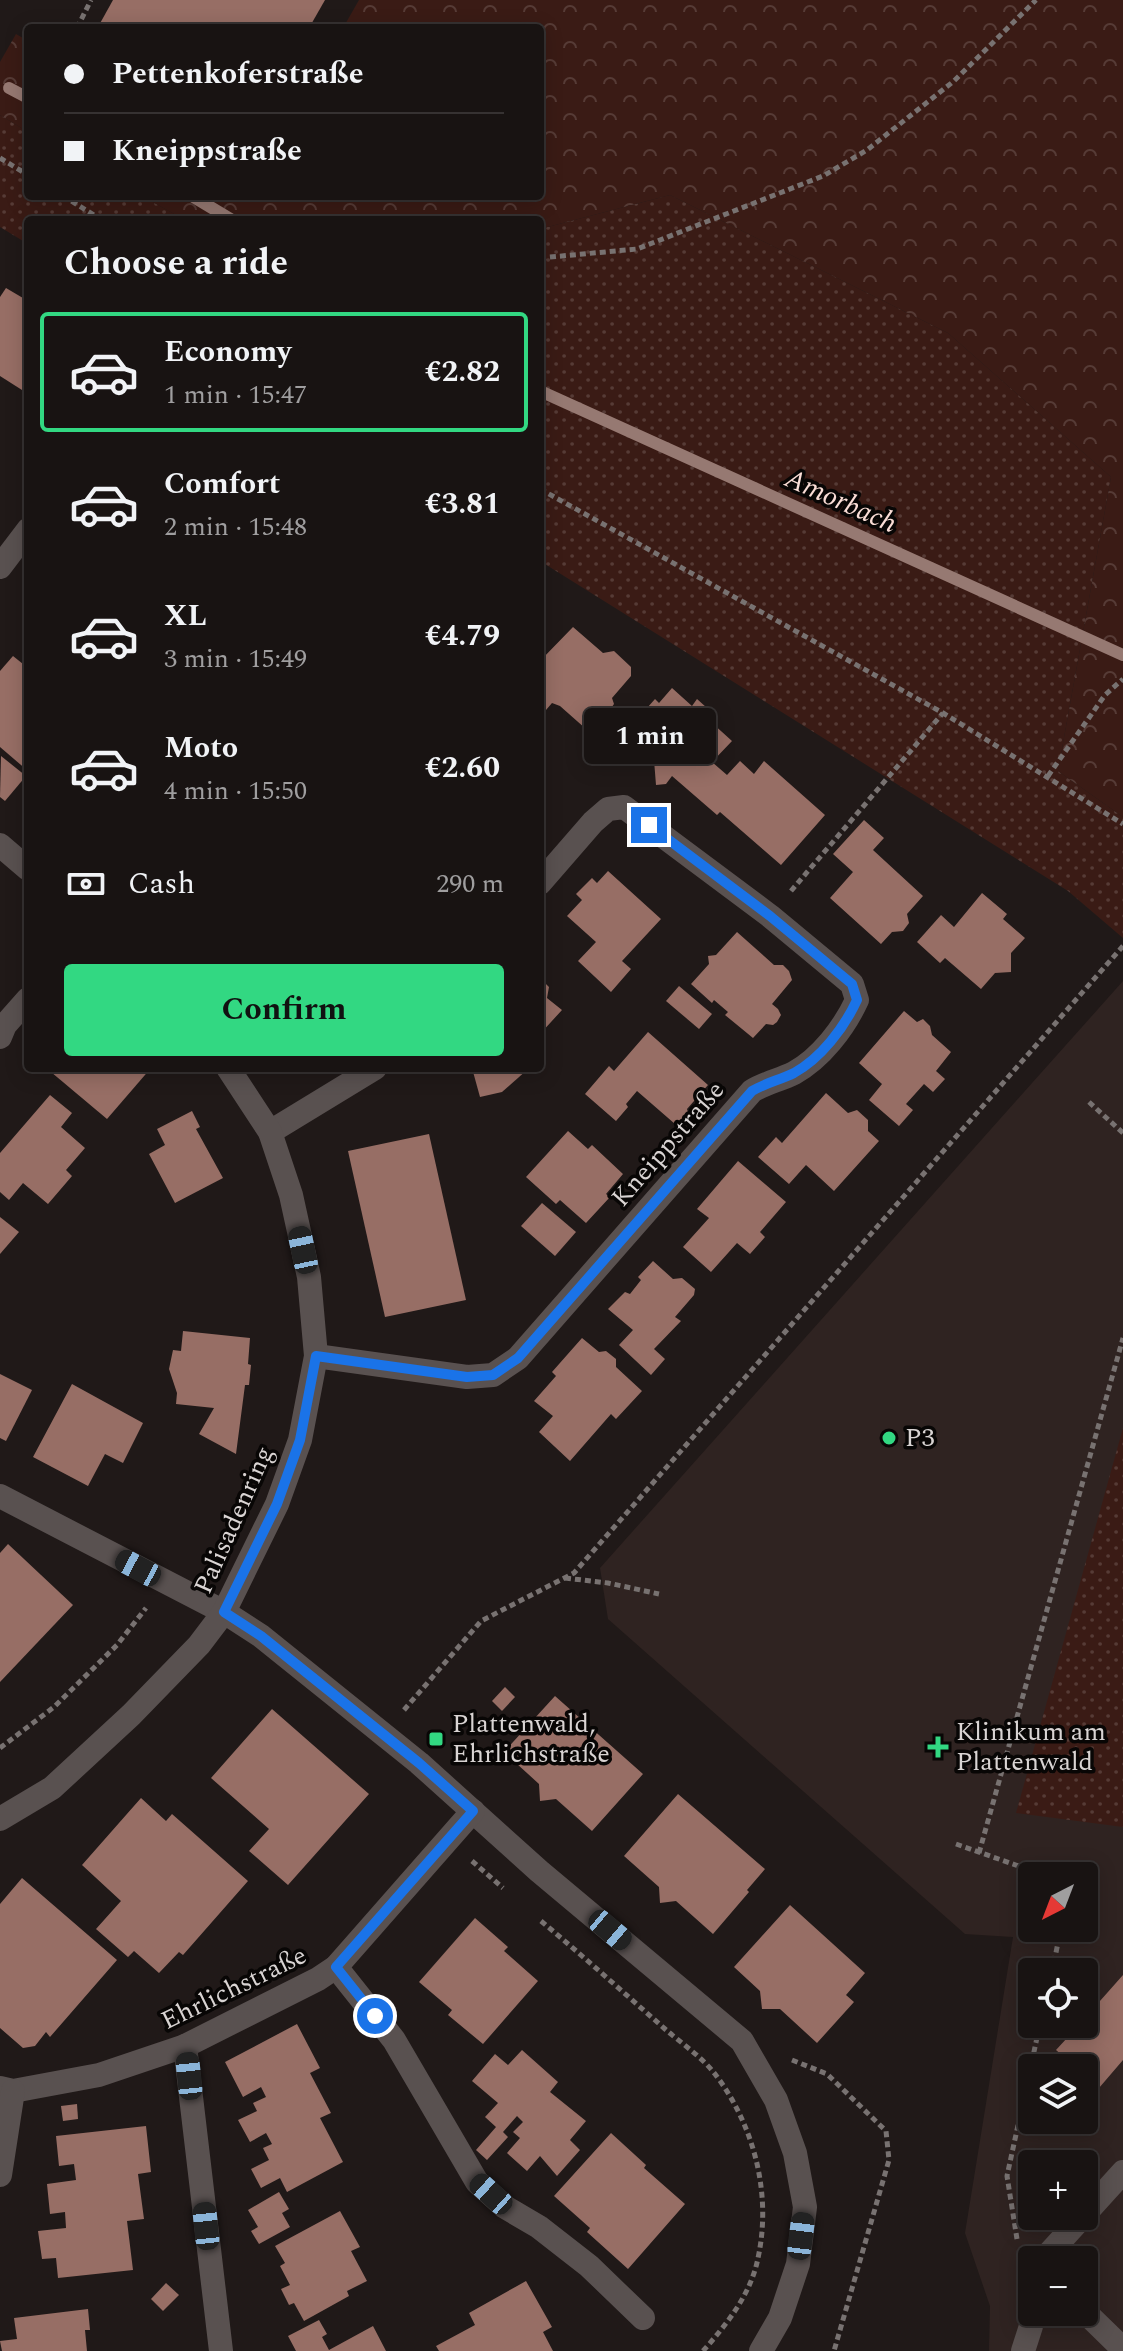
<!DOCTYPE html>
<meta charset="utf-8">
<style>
:root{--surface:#181312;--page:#252020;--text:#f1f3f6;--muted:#9f9e9f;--line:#363232;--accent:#32d882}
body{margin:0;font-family:Spectral,serif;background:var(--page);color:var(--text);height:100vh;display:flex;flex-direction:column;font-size:30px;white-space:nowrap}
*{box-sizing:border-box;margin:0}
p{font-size:26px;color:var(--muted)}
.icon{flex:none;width:44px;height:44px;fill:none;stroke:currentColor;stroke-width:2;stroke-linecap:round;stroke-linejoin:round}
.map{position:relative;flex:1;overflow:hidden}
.side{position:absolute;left:24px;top:216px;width:520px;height:856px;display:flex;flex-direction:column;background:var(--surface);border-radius:8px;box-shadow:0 4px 20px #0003,0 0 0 2px var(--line)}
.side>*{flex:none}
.guide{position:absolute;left:24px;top:24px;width:520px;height:176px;border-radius:8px;box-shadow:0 4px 20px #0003,0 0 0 2px var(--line);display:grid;align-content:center;height:176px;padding:0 40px;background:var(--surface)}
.needle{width:52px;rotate:222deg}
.fabs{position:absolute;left:1018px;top:1862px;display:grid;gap:16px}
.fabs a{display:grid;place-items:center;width:80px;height:80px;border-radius:8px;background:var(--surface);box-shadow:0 4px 20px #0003,0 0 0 2px var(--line);font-size:40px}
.end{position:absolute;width:36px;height:36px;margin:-18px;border:10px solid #1a73e8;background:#fff;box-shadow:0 0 0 4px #fff}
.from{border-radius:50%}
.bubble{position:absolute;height:56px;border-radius:8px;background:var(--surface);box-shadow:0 4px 20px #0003,0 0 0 2px var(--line);font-size:26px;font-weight:700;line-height:56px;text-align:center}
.car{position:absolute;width:24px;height:48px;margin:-24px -12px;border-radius:10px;box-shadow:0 0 6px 2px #0007;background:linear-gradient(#222 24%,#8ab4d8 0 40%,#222 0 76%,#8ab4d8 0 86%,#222 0)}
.guide b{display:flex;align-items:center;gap:28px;height:76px;font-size:30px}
.guide b+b{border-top:2px solid var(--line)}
.guide i{width:20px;height:20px;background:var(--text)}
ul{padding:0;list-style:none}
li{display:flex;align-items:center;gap:24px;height:120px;margin:0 16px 12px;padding:0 24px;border:4px solid transparent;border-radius:8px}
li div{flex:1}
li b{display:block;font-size:30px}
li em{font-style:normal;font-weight:700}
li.current{border-color:var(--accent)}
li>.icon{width:72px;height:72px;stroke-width:1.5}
h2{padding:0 40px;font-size:36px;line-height:96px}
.pay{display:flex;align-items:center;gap:20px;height:88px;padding:0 40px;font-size:30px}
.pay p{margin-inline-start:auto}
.button{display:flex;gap:16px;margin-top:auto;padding:16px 40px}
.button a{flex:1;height:92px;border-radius:8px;background:var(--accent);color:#111;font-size:32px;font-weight:700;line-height:92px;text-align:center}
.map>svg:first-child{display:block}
.built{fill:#2f2321;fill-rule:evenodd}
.grass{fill:url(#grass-dots)}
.forest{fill:url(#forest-crowns)}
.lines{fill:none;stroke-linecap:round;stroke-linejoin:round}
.stream{stroke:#967972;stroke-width:12}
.building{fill:#976e65}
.path{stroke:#787271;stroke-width:5;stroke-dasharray:6 4;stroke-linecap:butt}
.minor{stroke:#595150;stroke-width:24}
.route{stroke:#1a73e8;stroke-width:10}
.poi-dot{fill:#32d882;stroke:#080605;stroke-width:3}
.labels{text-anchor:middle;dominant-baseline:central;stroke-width:7;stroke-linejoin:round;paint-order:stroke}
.street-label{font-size:26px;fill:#d9d4d3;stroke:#080605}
.poi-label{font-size:26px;fill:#d9d4d3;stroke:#080605;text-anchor:start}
.water-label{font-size:28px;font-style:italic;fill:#faddd6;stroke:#080605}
</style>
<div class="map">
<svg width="1123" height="2351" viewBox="0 0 1123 2351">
<defs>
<pattern id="grass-dots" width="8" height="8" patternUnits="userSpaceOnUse" patternTransform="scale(2)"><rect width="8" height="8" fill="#3a1b15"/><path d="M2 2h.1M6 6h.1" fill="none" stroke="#563b36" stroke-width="1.8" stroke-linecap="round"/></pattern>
<pattern id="forest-crowns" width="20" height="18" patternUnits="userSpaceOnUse" patternTransform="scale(2)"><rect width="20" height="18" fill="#3a1b15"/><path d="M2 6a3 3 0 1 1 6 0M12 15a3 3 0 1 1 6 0" fill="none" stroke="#563b36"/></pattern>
</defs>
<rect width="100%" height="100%" fill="#201918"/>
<path class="built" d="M1123,981V2351H989L990,2306L965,2233L1013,1937L965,1934L608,1619L600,1568ZM1032,1876H1084V1928H1032ZM1032,1972H1084V2024H1032ZM1032,2068H1084V2120H1032ZM1032,2164H1084V2216H1032ZM1032,2260H1084V2312H1032Z"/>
<g class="grass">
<path d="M0,115L28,132V196H142L185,220H28V244L0,227Z"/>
<path d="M670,195L948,333L1111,477L1058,771L1123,817V938L1068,891L540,561V229Z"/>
<path d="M1123,1428V1827L1016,1813Z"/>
</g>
<g class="forest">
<path d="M359,0H1123V817L1058,771L1111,477L948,333L670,195L540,229V220H185L142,196H540V28H343Z"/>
<path d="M16,34L28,41V132L0,115V62Z"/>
</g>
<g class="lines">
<g class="stream">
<path d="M9,88L28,98"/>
<path d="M192,196L232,220"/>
<path d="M540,391L1123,655"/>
</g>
</g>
<g class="building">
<path d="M113,0H325L309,28H100L98,27Z"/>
<path d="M6,288L28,301V381L22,390L0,376V297Z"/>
<path d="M573,627L603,653L614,651L631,667V676L612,698L614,704L609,711H602L586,729L560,706L552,703L540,717V661Z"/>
<path d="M13,656L28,668V771L0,747V671Z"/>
<path d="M672,688L692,706L697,699L716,716L711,722L732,741L712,762L727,775L740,761L754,774L764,761L825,815L781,865L720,812L717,815L672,776L666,784L656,785L654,760L628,737L643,720L639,717L655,699L659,703Z"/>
<path d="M1,756L26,776L5,801L0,797Z"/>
<path d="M864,820L884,838L873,850L923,896L907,914L909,923L903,931L892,932L881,944L830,898L853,872L833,854Z"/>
<path d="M608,871L661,919L622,961L631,969L611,992L578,961L596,942L567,916L582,900L576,894L592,878L597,883Z"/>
<path d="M982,893L1007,914L1003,919L1025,938L1011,953V972L995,973L981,989L945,958L940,963L917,942L941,915L954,927Z"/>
<path d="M737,932L774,965H783L789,971L792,980L772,1004L778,1009L781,1015L777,1022L773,1025L766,1024L753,1038L725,1015L728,1012L714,1000L712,1003L691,984L709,964L708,956L716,955Z"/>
<path d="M540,978L549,987L547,998L562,1010L540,1034Z"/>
<path d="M679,986L712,1014L699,1029L666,1001Z"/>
<path d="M904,1011L917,1022L923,1019L930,1026L932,1035L951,1052L936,1071L945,1079L933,1092L924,1084L906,1104L913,1110L899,1126L869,1100L882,1084L859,1063Z"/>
<path d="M648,1032L708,1085L687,1109L689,1116L682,1123L675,1124L637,1091L626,1104L628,1107L616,1121L585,1094L609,1066L614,1071Z"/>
<path d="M54,1068H151L107,1119L51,1072Z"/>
<path d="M472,1068H525L527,1070L502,1092L480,1097Z"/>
<path d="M826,1093L848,1113L857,1110L868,1120V1131L879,1141L834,1191L806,1165L789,1184L758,1157L776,1137L782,1143Z"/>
<path d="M50,1095L72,1113L61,1127L85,1148L66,1170L72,1176L48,1204L23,1183L9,1200L0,1192V1153Z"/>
<path d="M192,1111L200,1127L196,1129L223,1178L175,1203L149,1154L165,1145L157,1129Z"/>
<path d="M568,1131L588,1149L592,1145L623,1174L606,1194L610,1197L586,1223L560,1200L556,1204L526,1177Z"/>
<path d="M429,1134L466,1300L385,1317L348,1151Z"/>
<path d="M738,1161L786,1202L760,1232L765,1237L750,1254L737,1243L711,1272L683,1247L709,1218L697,1209Z"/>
<path d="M542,1203L576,1232L555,1256L521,1226Z"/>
<path d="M0,1217L19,1232L0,1254Z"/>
<path d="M653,1261L673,1279L682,1278L695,1289L694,1295L675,1317L681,1321L654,1349L665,1359L651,1375L619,1345L633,1330L608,1309L625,1292L630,1294L641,1280L638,1277Z"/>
<path d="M183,1331L250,1338L248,1364L251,1365L249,1385H245L236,1454L199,1434L214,1408L176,1404L177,1393L169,1369L173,1350L181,1351Z"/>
<path d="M582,1338L599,1352L606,1351L616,1359V1367L642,1391L616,1419L611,1414L570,1461L539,1432L553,1416L534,1401L556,1376L552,1372Z"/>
<path d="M0,1374L32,1390L6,1441L0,1438Z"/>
<path d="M72,1384L143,1423L123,1463L105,1454L88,1486L33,1457Z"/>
<path d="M8,1544L73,1605L0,1682V1553Z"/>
<path d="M505,1687L515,1697L502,1711L492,1701Z"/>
<path d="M555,1696L643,1774L592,1831L556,1799L540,1801L539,1784L504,1752Z"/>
<path d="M272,1709L369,1794L288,1885L249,1851L269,1829L211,1778Z"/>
<path d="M678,1794L765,1869L747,1890L749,1892L713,1934L676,1901L660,1903L659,1887L624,1856Z"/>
<path d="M141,1798L166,1821L172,1814L248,1881L183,1955L179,1952L159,1973L134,1951L128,1957L96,1929L121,1901L82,1865Z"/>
<path d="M22,1878L117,1960L50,2037L46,2032L35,2046L23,2048L0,2028V1904Z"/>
<path d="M790,1905L865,1973L846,1995L854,2002L817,2043L780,2009H762L760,1991L734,1967Z"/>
<path d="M475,1918L508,1947L504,1951L538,1981L483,2044L448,2015L452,2010L419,1982Z"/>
<path d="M1123,1975V2060L1099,2088L1084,2074V2068H1077L1056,2050L1080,2024H1084V2019Z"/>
<path d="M297,2024L320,2068L310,2073L331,2113L320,2118L343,2162L287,2192L280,2178L261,2188L251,2169L269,2160L263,2148L272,2144L266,2133L250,2142L238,2120L257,2111L253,2103L266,2097L261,2087L243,2097L225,2062Z"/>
<path d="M522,2050L558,2082L550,2092L586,2121L570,2140L580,2150L557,2176L540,2156L527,2171L507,2153L520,2138L513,2132L523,2122L517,2116L503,2132L508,2137L487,2160L476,2150L496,2127L485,2117L498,2103L472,2081L495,2054L508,2065Z"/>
<path d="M77,2104L78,2119L63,2121L61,2106Z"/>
<path d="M146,2126L151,2172L138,2174L144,2219L127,2221L133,2270L58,2278L56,2258L42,2259L38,2231L66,2228L65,2212L50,2214L47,2184L76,2180L74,2164L59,2166L56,2136Z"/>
<path d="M611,2133L646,2165L644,2168L685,2204L628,2269L587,2232L590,2228L554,2196Z"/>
<path d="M279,2192L289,2209L282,2213L290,2227L259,2244L251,2231L258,2227L248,2210Z"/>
<path d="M340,2211L360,2247L351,2251L367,2281L347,2291L349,2296L304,2321L294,2303L289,2305L281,2289L290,2285L280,2266L285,2263L275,2246Z"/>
<path d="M526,2281L552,2327L543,2332L553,2351H439L436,2346L475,2325L469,2313Z"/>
<path d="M166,2283L179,2295L163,2311L151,2299Z"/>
<path d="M88,2309L90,2330H85L87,2351H2L0,2341L17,2339L14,2318Z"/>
<path d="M319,2320L327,2334L322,2337L329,2350L373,2326L386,2351H296L288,2336Z"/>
</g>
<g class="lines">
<g class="path">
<path d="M77,28L91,0"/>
<path d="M0,158L28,175"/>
<path d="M63,196L102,220"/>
<path d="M540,258L637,249L823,176L867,150L954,81L1036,0"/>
<path d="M540,489L943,713L1123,824"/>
<path d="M1048,776L1105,695L1123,679"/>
<path d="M791,891L943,713"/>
<path d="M1089,1102L1123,1133"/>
<path d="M565,1578L608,1583L659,1594"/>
<path d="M404,1710L481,1621L574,1573L1123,946"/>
<path d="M0,1748L54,1707L117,1645L146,1608"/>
<path d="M956,1844L1047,1876"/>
<path d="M979,1853L1123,1338"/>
<path d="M472,1861L503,1888"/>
<path d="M541,1921C583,1956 624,1993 665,2029C681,2043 702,2057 715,2074C754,2125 772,2194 758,2258C751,2294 727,2324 703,2351"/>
<path d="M1052,1972L1061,1928"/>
<path d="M792,2060L827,2074L886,2131L889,2160L834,2351"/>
<path d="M1017,2239L1007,2176L1040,2024"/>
</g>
<g class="minor">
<path d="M0,567L28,530"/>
<path d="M0,845L28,869"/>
<path d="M0,1037L5,1025L28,999"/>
<path d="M270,1132L375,1068"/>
<path d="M316,1356L467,1377L493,1375L518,1358L752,1091C765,1083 780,1080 794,1073C821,1058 844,1028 857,1000L852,984L770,916L624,807L608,809L593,822L540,883"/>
<path d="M0,1496L224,1612L261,1636L419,1763L539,1871L742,2041L776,2100L795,2153L805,2207L798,2264L780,2318L761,2351"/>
<path d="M0,1819L52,1788L131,1715L199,1645L224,1612L277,1504L300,1440L316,1356L309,1277L291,1195L270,1132L228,1068"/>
<path d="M336,1967L394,2040L477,2182L505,2207L539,2227L589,2266L643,2318"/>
<path d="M185,2046L221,2351"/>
<path d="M0,2088L13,2091L99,2075L185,2046L318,1979L336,1967L473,1811"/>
<path d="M0,2175L13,2091"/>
<path d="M1084,2215L1123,2172"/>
<path d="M1043,2260L1083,2216"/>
<path d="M1084,2311L1123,2349"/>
<path d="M1023,2351L1031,2326L1033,2312"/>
</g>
</g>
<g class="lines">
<path class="route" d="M375,2016L336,1967L473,1811L419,1763L261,1636L224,1612L277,1504L300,1440L316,1356L467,1377L493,1375L518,1358L752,1091C765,1083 780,1080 794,1073C821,1058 844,1028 857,1000L852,984L770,916L649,825"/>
</g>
<g class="poi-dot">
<circle cx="889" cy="1438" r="8"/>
<rect x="428" y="1731" width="16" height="16" rx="4"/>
<path d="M934 1735h8v8h8v8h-8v8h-8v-8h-8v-8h8z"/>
</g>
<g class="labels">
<g class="street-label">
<text transform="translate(668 1144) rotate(-49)">Kneippstraße</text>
<text transform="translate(234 1520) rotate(-66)">Palisadenring</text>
<text transform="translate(234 1988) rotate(-26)">Ehrlichstraße</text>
</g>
<g class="poi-label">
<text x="905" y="1438">P3</text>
<text x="452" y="1724">Plattenwald,<tspan x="452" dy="30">Ehrlichstraße</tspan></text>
<text x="956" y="1732">Klinikum am<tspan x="956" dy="30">Plattenwald</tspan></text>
</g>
<g class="water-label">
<text transform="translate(841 501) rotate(24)">Amorbach</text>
</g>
</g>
</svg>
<div class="fabs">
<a><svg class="needle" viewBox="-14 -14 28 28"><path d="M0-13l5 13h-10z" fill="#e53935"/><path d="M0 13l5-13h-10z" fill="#9f9e9f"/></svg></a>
<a><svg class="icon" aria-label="locate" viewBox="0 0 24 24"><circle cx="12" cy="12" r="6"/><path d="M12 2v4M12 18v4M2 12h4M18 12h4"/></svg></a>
<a><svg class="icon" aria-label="layers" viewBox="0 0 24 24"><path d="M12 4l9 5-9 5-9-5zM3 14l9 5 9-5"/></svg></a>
<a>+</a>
<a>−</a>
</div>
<i class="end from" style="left:375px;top:2016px"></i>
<i class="end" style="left:649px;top:825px"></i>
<div class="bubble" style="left:584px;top:708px;width:132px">1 min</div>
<i class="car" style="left:303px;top:1250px;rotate:348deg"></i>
<i class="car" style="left:138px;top:1568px;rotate:298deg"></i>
<i class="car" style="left:610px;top:1930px;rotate:130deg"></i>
<i class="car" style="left:189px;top:2076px;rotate:354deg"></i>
<i class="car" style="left:491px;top:2194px;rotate:312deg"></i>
<i class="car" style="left:206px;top:2226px;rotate:354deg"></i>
<i class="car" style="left:801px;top:2236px;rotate:7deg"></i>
<div class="guide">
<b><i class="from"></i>Pettenkoferstraße</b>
<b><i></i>Kneippstraße</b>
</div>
<section class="side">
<h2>Choose a ride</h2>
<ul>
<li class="current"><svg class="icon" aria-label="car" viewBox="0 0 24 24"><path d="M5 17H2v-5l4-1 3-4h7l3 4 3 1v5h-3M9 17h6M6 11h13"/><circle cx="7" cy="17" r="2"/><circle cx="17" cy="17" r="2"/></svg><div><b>Economy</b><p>1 min · 15:47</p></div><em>€2.82</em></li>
<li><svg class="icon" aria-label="car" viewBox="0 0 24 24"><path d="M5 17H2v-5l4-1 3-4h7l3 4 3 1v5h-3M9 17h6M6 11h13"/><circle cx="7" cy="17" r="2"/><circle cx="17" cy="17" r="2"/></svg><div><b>Comfort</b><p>2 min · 15:48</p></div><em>€3.81</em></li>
<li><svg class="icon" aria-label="car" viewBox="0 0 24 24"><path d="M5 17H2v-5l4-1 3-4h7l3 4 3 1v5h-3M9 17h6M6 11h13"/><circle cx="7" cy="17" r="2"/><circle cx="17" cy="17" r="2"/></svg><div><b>XL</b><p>3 min · 15:49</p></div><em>€4.79</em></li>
<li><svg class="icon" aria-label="car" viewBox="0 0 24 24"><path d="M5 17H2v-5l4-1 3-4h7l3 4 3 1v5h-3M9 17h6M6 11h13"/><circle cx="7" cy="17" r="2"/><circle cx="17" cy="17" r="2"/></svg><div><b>Moto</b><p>4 min · 15:50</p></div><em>€2.60</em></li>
</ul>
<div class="pay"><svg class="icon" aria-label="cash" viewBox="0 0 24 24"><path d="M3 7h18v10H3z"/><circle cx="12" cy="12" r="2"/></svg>Cash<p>290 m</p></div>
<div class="button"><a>Confirm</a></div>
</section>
</div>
